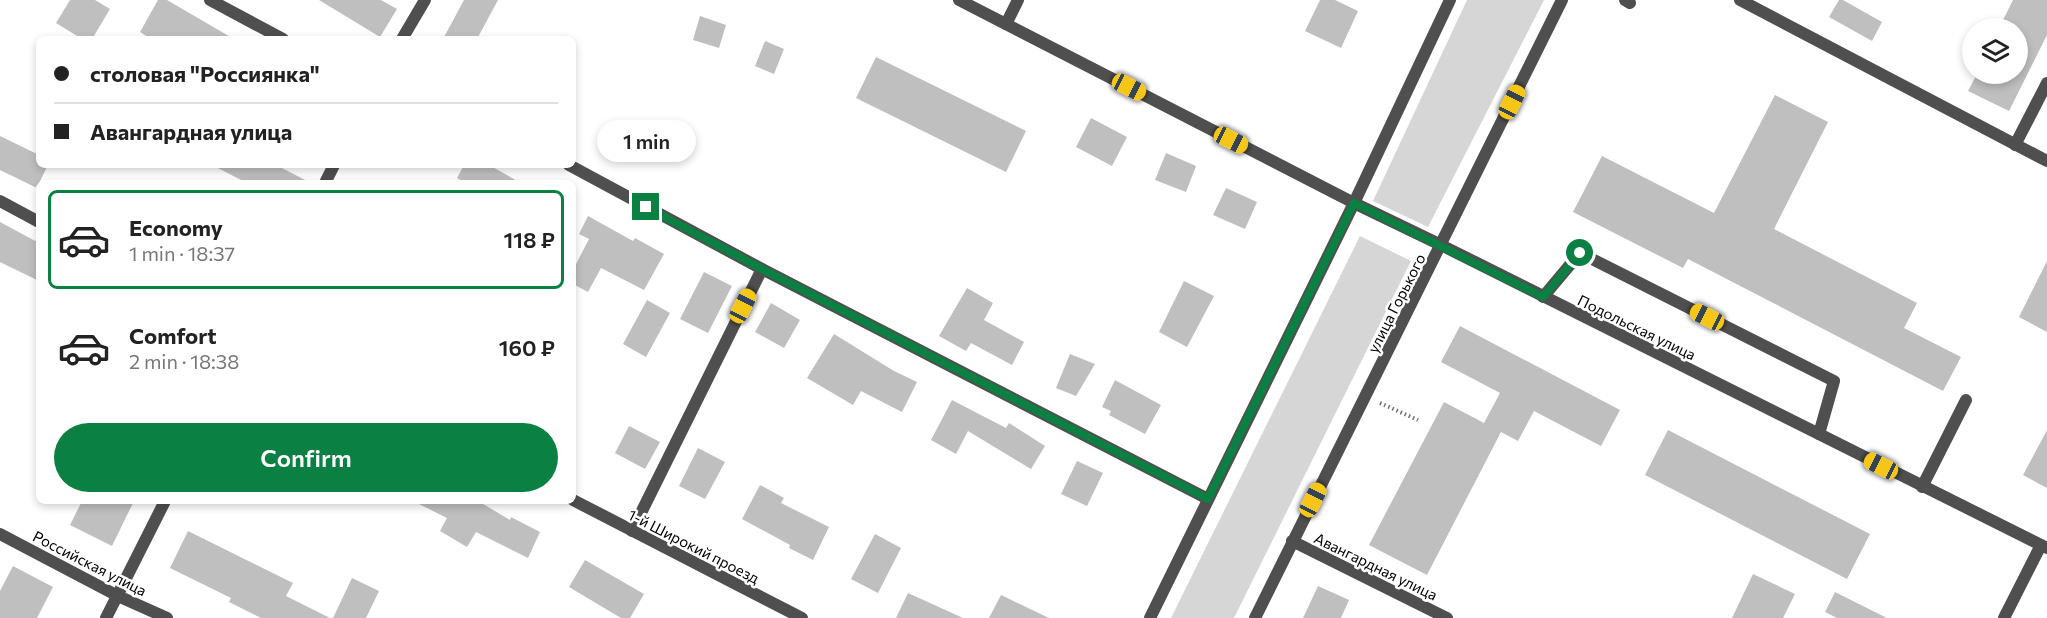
<!DOCTYPE html>
<meta charset="utf-8">
<style>
:root{--surface:#fff;--page:#f6f6f6;--text:#222;--muted:#767676;--line:#e0e0e0;--accent:#0b8043}
body{margin:0;font-family:Commissioner,sans-serif;background:var(--page);color:var(--text);height:100vh;display:flex;flex-direction:column;font-size:22px;white-space:nowrap}
*{box-sizing:border-box;margin:0}
p{font-size:20px;color:var(--muted)}
.icon{flex:none;width:33px;height:33px;fill:none;stroke:currentColor;stroke-width:2;stroke-linecap:round;stroke-linejoin:round}
.map{position:relative;flex:1;overflow:hidden}
.details{position:absolute;left:36px;top:180px;width:540px;height:324px;display:flex;flex-direction:column;background:var(--surface);border-radius:9px;box-shadow:0 3px 9px #0003}
.details>*{flex:none}
.guide{position:absolute;left:36px;top:36px;width:540px;height:132px;border-radius:9px;box-shadow:0 3px 9px #0003;display:grid;align-content:center;height:132px;padding:0 18px;background:var(--surface)}
.fabs{position:absolute;left:1962px;top:18px;display:grid;gap:12px}
.fabs a{display:grid;place-items:center;width:66px;height:66px;border-radius:50%;background:var(--surface);box-shadow:0 3px 9px #0003;font-size:30px}
.end{position:absolute;width:27px;height:27px;margin:-14px;border:8px solid #0b8043;background:#fff;box-shadow:0 0 0 3px #fff}
.from{border-radius:50%}
.bubble{position:absolute;height:42px;border-radius:21px;background:var(--surface);box-shadow:0 3px 9px #0003;font-size:20px;font-weight:600;line-height:42px;text-align:center}
.car{position:absolute;width:18px;height:36px;margin:-18px -9px;border-radius:8px;box-shadow:0 0 4px 2px #0007;background:linear-gradient(#f5c518 24%,#345 0 40%,#f5c518 0 76%,#345 0 86%,#f5c518 0)}
.guide b{display:flex;align-items:center;gap:21px;height:57px;font-size:22px}
.guide b+b{border-top:2px solid var(--line)}
.guide i{width:15px;height:15px;background:var(--text)}
ul{padding:10px 0 0;list-style:none}
li{display:flex;align-items:center;gap:18px;height:99px;margin:0 12px 9px;padding:0 6px;border:3px solid transparent;border-radius:9px}
li div{flex:1}
li b{display:block;font-size:22px}
li em{font-style:normal;font-weight:600}
li.on{border-color:var(--accent)}
li>.icon{width:54px;height:54px;stroke-width:1.5}
.button{display:flex;gap:12px;margin-top:auto;padding:12px 18px}
.button a{flex:1;height:69px;border-radius:36px;background:var(--accent);color:#fff;font-size:24px;font-weight:600;line-height:69px;text-align:center}
.map>svg:first-child{display:block}
.green{fill:#d6d6d6}
.building{fill:#bfbfbf}
.lines{fill:none;stroke-linecap:round;stroke-linejoin:round}
.path{stroke:#717171;stroke-width:4;stroke-dasharray:1.5 3;stroke-linecap:butt}
.service{stroke:#4f4f4f;stroke-width:12}
.minor{stroke:#4f4f4f;stroke-width:12}
.tertiary{stroke:#4f4f4f;stroke-width:12}
.route{stroke:#0b8043;stroke-width:8}
.labels{text-anchor:middle;dominant-baseline:central;stroke-width:5;stroke-linejoin:round;paint-order:stroke}
.street-label{font-size:15px;fill:#000;stroke:#fff}
</style>
<div class="map">
<svg width="2047" height="618" viewBox="0 0 2047 618">
<rect width="100%" height="100%" fill="#fff"/>
<g class="green">
<path d="M1467,0H1544L1428,227L1373,201Z"/>
<path d="M1360,236L1411,261L1234,618H1171Z"/>
</g>
<g class="building">
<path d="M70,0H95L110,9L92,39H82L56,23Z"/>
<path d="M158,0H167L234,39H151L140,32Z"/>
<path d="M319,0H381L397,9L380,37Z"/>
<path d="M464,0H498L477,39H443Z"/>
<path d="M1320,0H1335L1358,11L1341,48L1305,31Z"/>
<path d="M1839,0H1843L1882,22L1872,41L1829,17Z"/>
<path d="M2013,0H2047V35L2009,111L1968,91L1977,74H2018V28H1999Z"/>
<path d="M700,16L726,25L719,48L693,40Z"/>
<path d="M765,41L784,49L774,74L755,66Z"/>
<path d="M876,57L1026,131L1006,172L856,98Z"/>
<path d="M1775,95L1828,122L1774,229L1917,303L1904,328L1961,357L1943,391L1688,259L1683,268L1573,212L1602,156L1714,213Z"/>
<path d="M1091,118L1127,137L1112,166L1076,147Z"/>
<path d="M0,136L39,155V165H48L39,183V189L0,170Z"/>
<path d="M1166,153L1196,166L1186,192L1155,180Z"/>
<path d="M212,165H276L311,183H247Z"/>
<path d="M464,165H489L521,183H466L457,178Z"/>
<path d="M1226,188L1257,202L1245,229L1213,215Z"/>
<path d="M588,216L633,241L635,238L664,254L644,290L601,268L588,292L573,284V270L589,239L579,234Z"/>
<path d="M0,222L39,243V281L0,262Z"/>
<path d="M2047,261V332L2019,317Z"/>
<path d="M704,272L732,286L708,333L680,319Z"/>
<path d="M1184,281L1214,296L1187,347L1159,332Z"/>
<path d="M967,288L993,303L984,320L1024,342L1012,365L971,343L966,351L939,336Z"/>
<path d="M647,300L670,313L646,357L623,344Z"/>
<path d="M771,303L800,320L784,348L755,332Z"/>
<path d="M1460,326L1620,410L1601,446L1534,411L1518,441L1501,432L1427,575L1369,545L1444,402L1484,423L1500,393L1441,362Z"/>
<path d="M834,334L894,371L917,382L902,412L861,391L853,405L807,378Z"/>
<path d="M1070,354L1095,364L1076,396L1056,388Z"/>
<path d="M1115,380L1161,405L1145,434L1109,415L1111,411L1102,407Z"/>
<path d="M952,400L1006,428L1009,423L1045,446L1031,469L968,431L956,454L931,440Z"/>
<path d="M629,426L660,442L645,469L615,453Z"/>
<path d="M1668,430L1870,534L1847,579L1645,475Z"/>
<path d="M2047,430V488L2023,475Z"/>
<path d="M698,448L725,462L705,499L679,486Z"/>
<path d="M1077,461L1103,473L1087,506L1061,494Z"/>
<path d="M760,485L784,498L781,503L829,527L813,560L789,548L790,545L742,519Z"/>
<path d="M82,501H134L112,546L70,525Z"/>
<path d="M413,501H478L510,520L511,517L540,532L528,558L476,532L467,547L440,531L447,518Z"/>
<path d="M188,531L293,583L286,596L330,618H261L229,602L231,598L170,568Z"/>
<path d="M875,534L901,548L878,593L851,579Z"/>
<path d="M585,560L644,594L630,618H621L569,587Z"/>
<path d="M13,566L53,587L37,618H0V591Z"/>
<path d="M1753,574L1795,594L1783,618H1732Z"/>
<path d="M352,578L379,591L366,618H333Z"/>
<path d="M1318,586L1349,600L1341,618H1303Z"/>
<path d="M1835,592L1887,618H1837L1825,612Z"/>
<path d="M908,593L963,618H896Z"/>
<path d="M1001,595L1049,618H989Z"/>
</g>
<g class="lines">
<path class="path" d="M1380,403L1418,420"/>
<g class="service">
<path d="M1625,0L1630,3"/>
<path d="M1740,0L2047,161"/>
<path d="M2015,145L2047,83"/>
<path d="M1543,297L1580,253L1834,381L1819,434"/>
<path d="M1922,487L1966,400"/>
<path d="M632,531L762,269"/>
</g>
<g class="minor">
<path d="M210,0L283,39"/>
<path d="M1006,24L1018,0"/>
<path d="M402,39L425,0"/>
<path d="M569,165L762,269L1208,499"/>
<path d="M325,183L334,165"/>
<path d="M0,201L39,222"/>
<path d="M1441,245L2047,548"/>
<path d="M573,500L802,618"/>
<path d="M0,534L118,596L167,618"/>
<path d="M1292,541L1447,618"/>
<path d="M106,618L165,501"/>
<path d="M2004,618L2041,545"/>
</g>
<g class="tertiary">
<path d="M959,0L1354,203L1441,245"/>
<path d="M1150,618L1354,203L1450,0"/>
<path d="M1255,618L1562,0"/>
</g>
</g>
<g class="lines">
<path class="route" d="M646,207L762,269L1208,499L1354,203L1543,297L1580,253"/>
</g>
<g class="labels">
<g class="street-label">
<text transform="translate(1396 303) rotate(-63)">улица Горького</text>
<text transform="translate(1637 327) rotate(26)">Подольская улица</text>
<text transform="translate(694 546) rotate(27)">1-й Широкий проезд</text>
<text transform="translate(90 563) rotate(27)">Российская улица</text>
<text transform="translate(1376 566) rotate(26)">Авангардная улица</text>
</g>
</g>
</svg>
<div class="fabs">
<a><svg class="icon" aria-label="layers" viewBox="0 0 24 24"><path d="M12 4l9 5-9 5-9-5zM3 14l9 5 9-5"/></svg></a>
</div>
<i class="end from" style="left:1580px;top:253px"></i>
<i class="end" style="left:646px;top:207px"></i>
<div class="bubble" style="left:597px;top:120px;width:99px">1 min</div>
<i class="car" style="left:1129px;top:87px;rotate:117deg"></i>
<i class="car" style="left:1512px;top:102px;rotate:26deg"></i>
<i class="car" style="left:1231px;top:140px;rotate:117deg"></i>
<i class="car" style="left:743px;top:306px;rotate:27deg"></i>
<i class="car" style="left:1707px;top:317px;rotate:297deg"></i>
<i class="car" style="left:1881px;top:466px;rotate:297deg"></i>
<i class="car" style="left:1313px;top:500px;rotate:27deg"></i>
<div class="guide">
<b><i class="from"></i>столовая &quot;Россиянка&quot;</b>
<b><i></i>Авангардная улица</b>
</div>
<section class="details">
<ul>
<li class="on"><svg class="icon" aria-label="car" viewBox="0 0 24 24"><path d="M5 17H2v-5l4-1 3-4h7l3 4 3 1v5h-3M9 17h6M6 11h13"/><circle cx="7" cy="17" r="2"/><circle cx="17" cy="17" r="2"/></svg><div><b>Economy</b><p>1 min · 18:37</p></div><em>118 ₽</em></li>
<li><svg class="icon" aria-label="car" viewBox="0 0 24 24"><path d="M5 17H2v-5l4-1 3-4h7l3 4 3 1v5h-3M9 17h6M6 11h13"/><circle cx="7" cy="17" r="2"/><circle cx="17" cy="17" r="2"/></svg><div><b>Comfort</b><p>2 min · 18:38</p></div><em>160 ₽</em></li>
</ul>
<div class="button"><a>Confirm</a></div>
</section>
</div>
